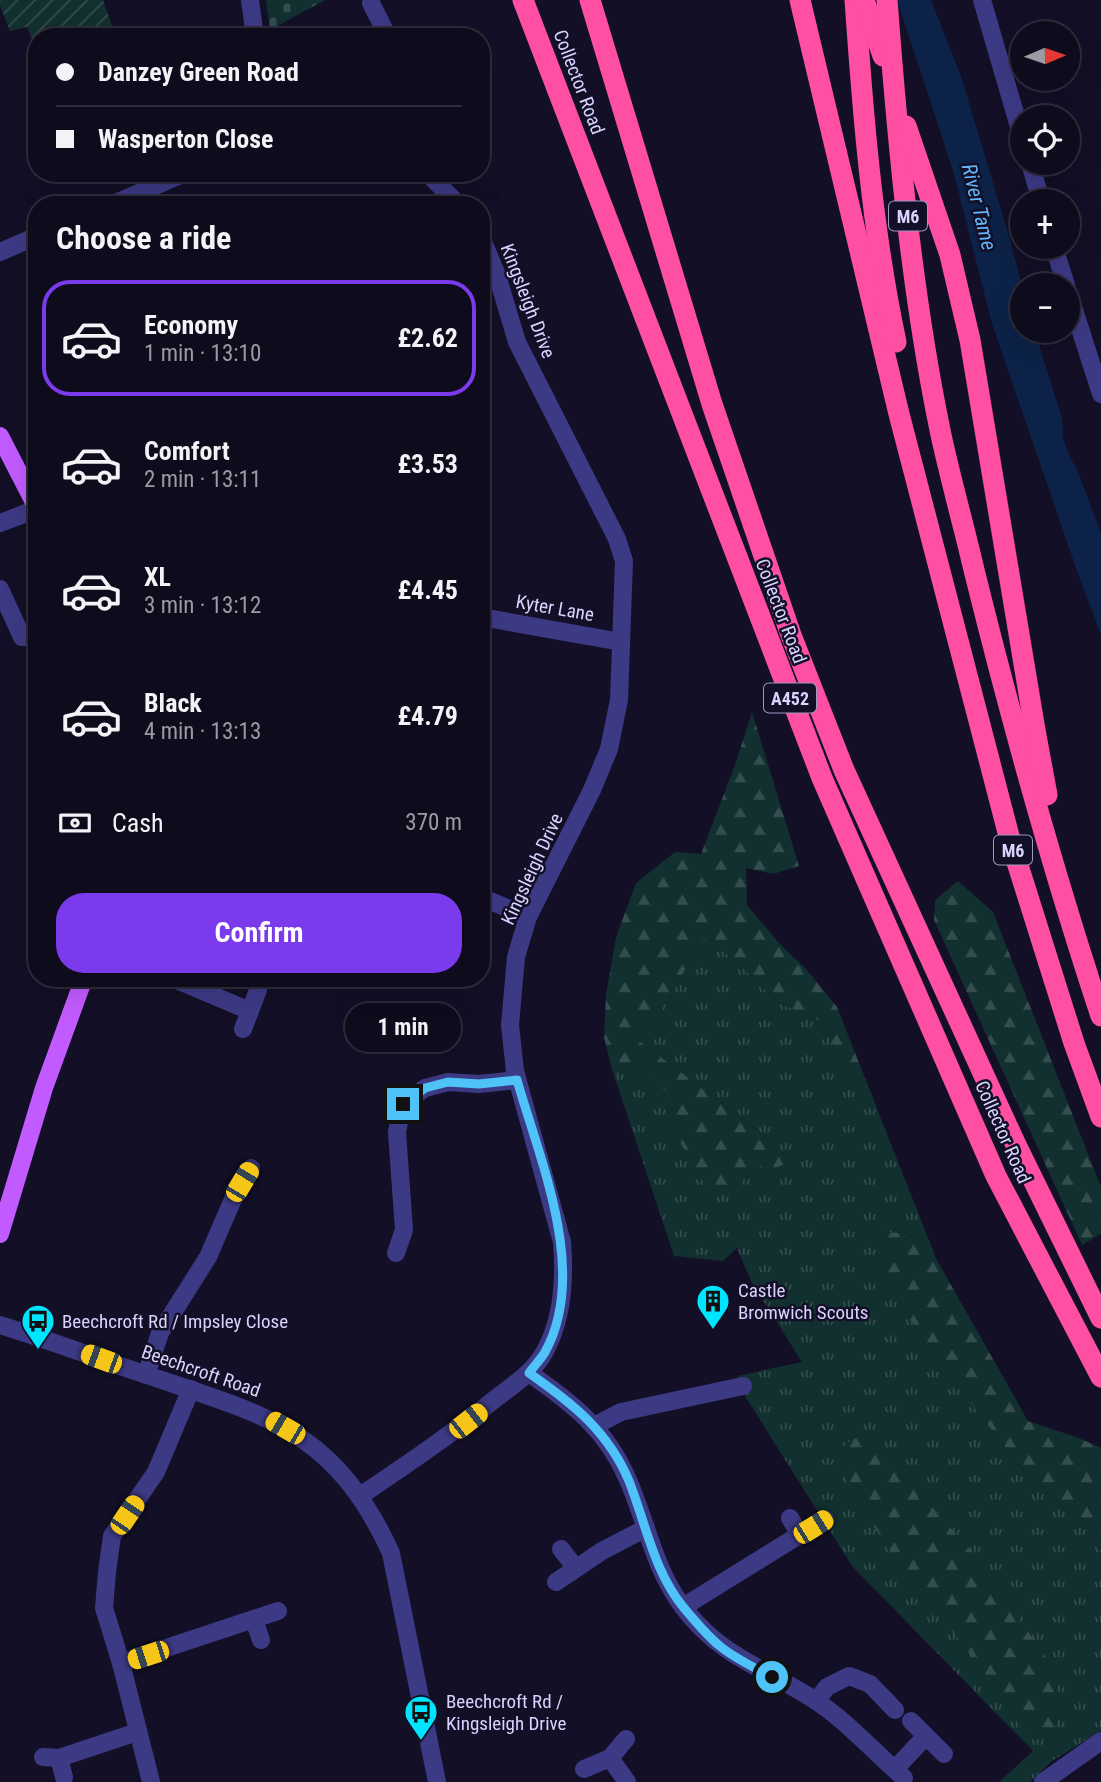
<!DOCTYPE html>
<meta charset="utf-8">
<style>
:root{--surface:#0e0b1c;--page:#1c1929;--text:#f1f3f6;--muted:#9b9ba3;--line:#2e2b3b;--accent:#7c3aed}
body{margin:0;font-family:"Roboto Condensed",sans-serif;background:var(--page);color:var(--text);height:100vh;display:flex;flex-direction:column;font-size:26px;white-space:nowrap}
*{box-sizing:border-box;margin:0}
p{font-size:23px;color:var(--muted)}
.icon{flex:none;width:38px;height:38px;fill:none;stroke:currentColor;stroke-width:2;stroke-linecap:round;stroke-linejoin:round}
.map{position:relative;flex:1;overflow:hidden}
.side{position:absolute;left:28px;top:196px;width:462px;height:791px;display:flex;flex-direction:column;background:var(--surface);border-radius:28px;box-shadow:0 7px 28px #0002,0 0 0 2px var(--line)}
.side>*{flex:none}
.guide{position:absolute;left:28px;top:28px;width:462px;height:154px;border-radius:28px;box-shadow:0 7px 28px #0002,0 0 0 2px var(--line);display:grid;align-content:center;height:154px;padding:0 28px;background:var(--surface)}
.needle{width:46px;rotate:88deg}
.controls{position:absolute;left:1010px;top:21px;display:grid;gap:14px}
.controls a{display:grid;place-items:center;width:70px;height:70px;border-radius:50%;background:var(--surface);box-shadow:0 7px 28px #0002,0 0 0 2px var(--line);font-size:35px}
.end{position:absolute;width:32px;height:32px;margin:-16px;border:9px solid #4fc3f7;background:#111;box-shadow:0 0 0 4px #111}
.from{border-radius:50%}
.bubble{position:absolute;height:49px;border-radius:24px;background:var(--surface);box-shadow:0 7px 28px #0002,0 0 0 2px var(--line);font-size:23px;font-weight:700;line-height:49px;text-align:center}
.car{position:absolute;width:21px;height:42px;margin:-21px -10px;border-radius:9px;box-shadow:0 0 5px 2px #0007;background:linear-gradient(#f5c518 24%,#345 0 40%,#f5c518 0 76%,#345 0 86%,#f5c518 0)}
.guide b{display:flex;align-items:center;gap:24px;height:66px;font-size:26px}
.guide b+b{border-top:2px solid var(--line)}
.guide i{width:18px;height:18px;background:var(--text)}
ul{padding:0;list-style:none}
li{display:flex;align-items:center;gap:21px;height:116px;margin:0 14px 10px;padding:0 14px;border:4px solid transparent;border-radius:28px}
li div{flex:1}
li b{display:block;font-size:26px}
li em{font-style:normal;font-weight:700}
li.current{border-color:var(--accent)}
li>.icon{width:63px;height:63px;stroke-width:1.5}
h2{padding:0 28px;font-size:32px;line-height:84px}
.pay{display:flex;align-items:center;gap:18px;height:77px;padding:0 28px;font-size:26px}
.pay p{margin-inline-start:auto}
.cta{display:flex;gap:14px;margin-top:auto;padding:14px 28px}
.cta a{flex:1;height:80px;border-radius:28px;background:var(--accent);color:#fff;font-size:28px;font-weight:700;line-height:80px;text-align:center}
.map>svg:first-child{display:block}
.grass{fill:url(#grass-tufts)}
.forest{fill:url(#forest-firs)}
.cemetery{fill:url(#cemetery-stones)}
.garden{fill:url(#garden-furrows)}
.water{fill:#0c2248}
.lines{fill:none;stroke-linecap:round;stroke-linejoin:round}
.minor{stroke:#3d3a85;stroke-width:18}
.major{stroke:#c25bff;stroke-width:18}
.highway{stroke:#ff4fa3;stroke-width:21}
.route{stroke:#4fc3f7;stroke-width:9}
.labels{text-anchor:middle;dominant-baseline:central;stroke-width:5;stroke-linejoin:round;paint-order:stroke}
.shield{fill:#130f26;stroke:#9e99be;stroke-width:2}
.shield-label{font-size:18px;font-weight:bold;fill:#d9d4ff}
.street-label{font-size:19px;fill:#d9d4ff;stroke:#130f26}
.poi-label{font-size:19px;fill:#d9d4ff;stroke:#130f26;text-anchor:start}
.water-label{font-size:21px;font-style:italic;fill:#62b6ff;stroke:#130f26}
</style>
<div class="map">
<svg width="1101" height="1782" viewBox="0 0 1101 1782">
<defs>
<pattern id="grass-tufts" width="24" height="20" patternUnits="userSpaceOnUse" patternTransform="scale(1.75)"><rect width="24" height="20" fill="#12302f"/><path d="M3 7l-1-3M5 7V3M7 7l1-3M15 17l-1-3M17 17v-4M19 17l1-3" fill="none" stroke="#344d4e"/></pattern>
<pattern id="forest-firs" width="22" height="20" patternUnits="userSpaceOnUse" patternTransform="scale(1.75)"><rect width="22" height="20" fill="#12302f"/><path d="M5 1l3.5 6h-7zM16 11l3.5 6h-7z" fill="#344d4e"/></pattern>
<pattern id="cemetery-stones" width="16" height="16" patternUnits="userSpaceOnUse" patternTransform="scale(1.75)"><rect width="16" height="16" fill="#12302f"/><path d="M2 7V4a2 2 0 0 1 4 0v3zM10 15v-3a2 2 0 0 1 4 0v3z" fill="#344d4e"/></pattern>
<pattern id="garden-furrows" width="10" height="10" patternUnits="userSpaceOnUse" patternTransform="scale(1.75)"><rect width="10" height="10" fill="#12302f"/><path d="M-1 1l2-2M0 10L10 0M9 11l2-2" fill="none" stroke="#344d4e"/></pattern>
</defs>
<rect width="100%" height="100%" fill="#130f26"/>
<path class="grass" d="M703,936L735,960L777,1002L823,1022L847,1079L865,1078L936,1258L907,1233L882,1232V1271L922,1340L1019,1465L1082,1525L1101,1551V1731L1052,1761L1030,1782H999L1033,1751L852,1566L743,1393L737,1376L802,1362L752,1283L737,1248L723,1261L674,1256L611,1066L642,1063L677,1104L664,1115L752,1163L790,1161L760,1132L638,1040L670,997Z"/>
<g class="forest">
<path d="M752,712L799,866L773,874L746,868L747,905L779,943L807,970L837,1007L865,1078L847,1079L823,1022L777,1002L735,960L703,937L670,997L638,1040L760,1132L790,1161L773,1170L752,1163L738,1191L709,1192L664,1114L676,1104L642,1063L611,1066L604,1037L606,995L616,937L636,883L675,852L701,854L735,765Z"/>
<path d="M958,881L993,912L1101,1187V1234L1082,1245L934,920L935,900Z"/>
<path d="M882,1232L906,1233L934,1255L1028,1421L1079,1438L1101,1448V1551L1082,1525L1019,1465L922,1340L882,1271Z"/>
<path d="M854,1438L873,1439L974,1555L1050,1663L1061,1705L1055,1728L1039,1740L1024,1733L989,1678L902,1569L857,1501L846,1478L841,1453L846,1444Z"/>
</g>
<path class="cemetery" d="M266,0H325L270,30Z"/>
<path class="garden" d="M0,0H103L116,37H37V51L27,27L10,31L0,6Z"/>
<path class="water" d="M897,0H931L961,76L1009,236L1022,285V331H1035L1062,419L1063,437L1068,453L1078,472L1101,533V635L1077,571L992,324L954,174Z"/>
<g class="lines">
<g class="minor">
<path d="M250,0L255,37"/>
<path d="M982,0L1022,137"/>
<path d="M371,3L388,37"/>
<path d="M1030,163L1041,201"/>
<path d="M427,173L459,205"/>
<path d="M111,205L185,173"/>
<path d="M1054,247L1066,285"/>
<path d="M0,252L37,236"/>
<path d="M1068,291L1101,394"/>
<path d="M0,523L37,509"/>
<path d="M0,589L22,637H37"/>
<path d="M481,617L621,642"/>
<path d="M481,897L528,917"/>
<path d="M172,978L250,1011"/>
<path d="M243,1029L258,990"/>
<path d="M396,1253L404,1230L397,1132L403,1104L425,1088L448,1082L479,1084L517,1080"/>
<path d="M0,1325C50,1340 98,1359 147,1375C267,1416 334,1429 391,1553L437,1782"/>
<path d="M529,1373C572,1403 607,1430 628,1480C647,1523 654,1569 683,1607C721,1658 766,1668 816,1701C848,1722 875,1753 904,1778"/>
<path d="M146,1375L160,1333L208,1257L234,1197L251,1168"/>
<path d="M594,1426L621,1412L743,1386"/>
<path d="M360,1496C406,1465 452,1434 495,1399C513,1385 534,1372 545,1351C563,1318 565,1278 562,1242L515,1071L510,1025L516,957L528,917L592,790L609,749L619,700L624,561L617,539L517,342L497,275L481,237"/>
<path d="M790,1518L800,1535"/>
<path d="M561,1549L575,1567"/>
<path d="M556,1582L602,1551L646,1528"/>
<path d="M683,1607L825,1519"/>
<path d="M254,1620L261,1640"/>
<path d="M121,1663L278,1611"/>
<path d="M816,1701L827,1687L849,1676L870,1684L895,1710"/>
<path d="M911,1721L944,1754"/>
<path d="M43,1757L59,1758L137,1732"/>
<path d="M59,1758L64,1777"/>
<path d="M610,1758L627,1782"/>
<path d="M584,1769L610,1758L626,1739"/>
<path d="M895,1769L926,1736"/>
<path d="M151,1782L121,1663L104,1608L107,1572L112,1536L156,1472L191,1389"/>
<path d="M1043,1782L1101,1741"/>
</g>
<g class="major">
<path d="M0,436L37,508"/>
<path d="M0,1234L44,1088L84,978"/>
</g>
<g class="highway">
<path d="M523,0L822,778L996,1176L1101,1377"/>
<path d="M590,0L712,404L791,635L844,770L1016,1145L1101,1318"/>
<path d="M800,0L899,414L1010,840L1074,1043L1101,1117"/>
<path d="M855,0C863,115 872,229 896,342"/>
<path d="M864,0L883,56"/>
<path d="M887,0C898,144 911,289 940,430C950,478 964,526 975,574C1012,723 1053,871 1101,1016"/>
<path d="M906,126L950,255L970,340L1035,730L1047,795"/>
</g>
</g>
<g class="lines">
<path class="route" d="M403,1104L425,1088L448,1082L479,1084L517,1080C540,1161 589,1272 545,1352C541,1359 534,1366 529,1373C572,1403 608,1431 629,1481C646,1524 654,1572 684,1608C695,1621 708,1637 721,1647C736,1659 755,1668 772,1677"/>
</g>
<defs>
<symbol id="building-pin" viewBox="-11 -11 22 30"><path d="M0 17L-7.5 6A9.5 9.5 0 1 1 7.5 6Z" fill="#00e5ff" stroke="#130f26"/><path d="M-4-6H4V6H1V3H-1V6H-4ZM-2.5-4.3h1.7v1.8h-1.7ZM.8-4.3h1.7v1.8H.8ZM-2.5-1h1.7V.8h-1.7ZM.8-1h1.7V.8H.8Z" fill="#111"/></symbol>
<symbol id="bus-pin" viewBox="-11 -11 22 30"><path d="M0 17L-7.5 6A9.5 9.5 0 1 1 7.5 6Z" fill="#00e5ff" stroke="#130f26"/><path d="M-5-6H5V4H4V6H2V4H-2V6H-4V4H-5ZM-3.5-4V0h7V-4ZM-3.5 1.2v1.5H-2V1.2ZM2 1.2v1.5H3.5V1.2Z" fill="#111"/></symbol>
</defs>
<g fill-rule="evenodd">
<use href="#building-pin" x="694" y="1282" width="38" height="52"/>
<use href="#bus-pin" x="19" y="1302" width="38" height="52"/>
<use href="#bus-pin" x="402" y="1693" width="38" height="52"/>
</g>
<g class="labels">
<g class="shield">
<rect x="889" y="201.5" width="38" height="29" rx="5"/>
<rect x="764" y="683.5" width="52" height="29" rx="5"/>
<rect x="994" y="835.5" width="38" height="29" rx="5"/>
</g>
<g class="shield-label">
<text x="908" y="216">M6</text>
<text x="790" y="698">A452</text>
<text x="1013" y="850">M6</text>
</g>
<g class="street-label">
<text transform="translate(579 82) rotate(69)">Collector Road</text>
<text transform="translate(528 301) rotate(69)">Kingsleigh Drive</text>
<text transform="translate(555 608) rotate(10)">Kyter Lane</text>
<text transform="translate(781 611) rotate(69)">Collector Road</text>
<text transform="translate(532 869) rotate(-65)">Kingsleigh Drive</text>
<text transform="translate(1003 1132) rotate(66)">Collector Road</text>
<text transform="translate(201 1371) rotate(19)">Beechcroft Road</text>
</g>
<g class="poi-label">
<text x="738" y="1290">Castle<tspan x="738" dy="22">Bromwich Scouts</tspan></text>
<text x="62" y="1321">Beechcroft Rd / Impsley Close</text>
<text x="446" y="1701">Beechcroft Rd /<tspan x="446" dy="22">Kingsleigh Drive</tspan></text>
</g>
<g class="water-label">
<text transform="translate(979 207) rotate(76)">River Tame</text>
</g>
</g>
</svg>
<div class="controls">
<a><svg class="needle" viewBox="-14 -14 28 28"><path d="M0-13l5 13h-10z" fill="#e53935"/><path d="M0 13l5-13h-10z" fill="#9b9ba3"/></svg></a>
<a><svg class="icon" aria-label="locate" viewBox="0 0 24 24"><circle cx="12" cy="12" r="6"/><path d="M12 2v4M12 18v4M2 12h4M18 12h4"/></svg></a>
<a>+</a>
<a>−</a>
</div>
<i class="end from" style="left:772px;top:1677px"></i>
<i class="end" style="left:403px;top:1104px"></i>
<div class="bubble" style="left:345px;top:1003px;width:116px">1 min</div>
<i class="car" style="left:242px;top:1182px;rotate:31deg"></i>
<i class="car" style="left:101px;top:1359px;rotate:290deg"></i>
<i class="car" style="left:468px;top:1421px;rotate:52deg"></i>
<i class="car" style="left:285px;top:1428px;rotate:300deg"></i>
<i class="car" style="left:127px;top:1515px;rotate:34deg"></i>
<i class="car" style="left:813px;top:1527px;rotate:58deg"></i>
<i class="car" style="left:148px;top:1655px;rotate:252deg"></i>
<div class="guide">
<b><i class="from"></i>Danzey Green Road</b>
<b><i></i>Wasperton Close</b>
</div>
<section class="side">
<h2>Choose a ride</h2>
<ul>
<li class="current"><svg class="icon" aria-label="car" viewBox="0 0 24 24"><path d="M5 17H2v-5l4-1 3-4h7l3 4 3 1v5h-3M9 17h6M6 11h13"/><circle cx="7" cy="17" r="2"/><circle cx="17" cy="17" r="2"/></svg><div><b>Economy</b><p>1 min · 13:10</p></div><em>£2.62</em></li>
<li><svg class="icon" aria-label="car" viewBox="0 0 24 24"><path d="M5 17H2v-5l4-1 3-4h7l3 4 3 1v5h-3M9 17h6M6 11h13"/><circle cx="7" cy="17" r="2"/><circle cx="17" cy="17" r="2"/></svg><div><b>Comfort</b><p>2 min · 13:11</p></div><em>£3.53</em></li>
<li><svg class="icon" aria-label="car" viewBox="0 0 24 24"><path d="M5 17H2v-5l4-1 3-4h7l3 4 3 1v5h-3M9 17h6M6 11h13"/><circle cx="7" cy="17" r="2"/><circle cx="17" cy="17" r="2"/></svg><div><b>XL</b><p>3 min · 13:12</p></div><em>£4.45</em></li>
<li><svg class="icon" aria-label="car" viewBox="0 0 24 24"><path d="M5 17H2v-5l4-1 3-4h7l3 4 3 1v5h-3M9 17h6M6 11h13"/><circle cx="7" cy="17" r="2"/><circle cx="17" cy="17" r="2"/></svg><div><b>Black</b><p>4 min · 13:13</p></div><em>£4.79</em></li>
</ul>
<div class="pay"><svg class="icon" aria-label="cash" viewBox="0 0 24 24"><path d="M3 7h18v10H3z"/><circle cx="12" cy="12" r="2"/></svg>Cash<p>370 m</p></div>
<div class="cta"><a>Confirm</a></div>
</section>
</div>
